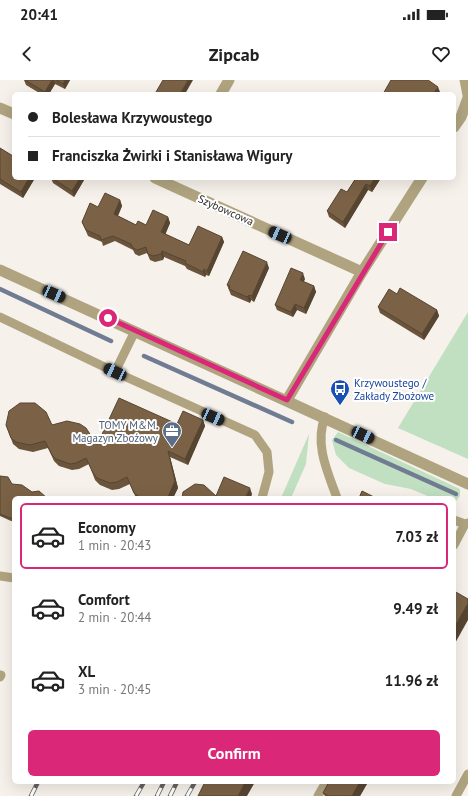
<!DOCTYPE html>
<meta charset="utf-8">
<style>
:root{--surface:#fff;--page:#f6f6f6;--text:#222;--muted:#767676;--line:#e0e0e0;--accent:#db2777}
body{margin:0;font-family:"PT Sans",sans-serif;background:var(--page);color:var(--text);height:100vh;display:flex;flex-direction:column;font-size:15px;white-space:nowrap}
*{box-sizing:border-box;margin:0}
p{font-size:13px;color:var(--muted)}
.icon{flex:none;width:22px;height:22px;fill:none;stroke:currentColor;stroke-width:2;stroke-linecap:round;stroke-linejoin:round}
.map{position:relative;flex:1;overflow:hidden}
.details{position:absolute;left:12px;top:416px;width:444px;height:288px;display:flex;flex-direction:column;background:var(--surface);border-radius:6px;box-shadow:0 4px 16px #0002}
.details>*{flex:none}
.guide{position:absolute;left:12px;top:12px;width:444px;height:88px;border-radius:6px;box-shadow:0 4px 16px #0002;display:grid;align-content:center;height:88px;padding:0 16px;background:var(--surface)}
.end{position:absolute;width:18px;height:18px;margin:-9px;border:5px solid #db2777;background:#fff;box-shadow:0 0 0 2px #fff}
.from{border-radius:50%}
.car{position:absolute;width:12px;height:24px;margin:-12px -6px;border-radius:5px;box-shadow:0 0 3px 1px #0007;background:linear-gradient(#222 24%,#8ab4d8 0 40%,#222 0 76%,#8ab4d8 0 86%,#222 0)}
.guide b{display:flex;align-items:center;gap:14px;height:38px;font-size:15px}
.guide b+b{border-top:1px solid var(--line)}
.guide i{width:10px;height:10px;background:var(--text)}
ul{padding:7px 0 0;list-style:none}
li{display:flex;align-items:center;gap:12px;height:66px;margin:0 8px 6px;padding:0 8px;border:2px solid transparent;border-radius:6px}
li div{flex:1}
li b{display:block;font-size:15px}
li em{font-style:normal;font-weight:700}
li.selected{border-color:var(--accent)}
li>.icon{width:36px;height:36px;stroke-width:1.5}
.primary-button{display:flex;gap:8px;margin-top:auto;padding:8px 16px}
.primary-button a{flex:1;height:46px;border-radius:6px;background:var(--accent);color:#fff;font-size:16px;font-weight:700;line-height:46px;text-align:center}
.status{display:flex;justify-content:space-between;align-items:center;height:28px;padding:0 20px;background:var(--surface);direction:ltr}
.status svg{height:11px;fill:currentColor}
header{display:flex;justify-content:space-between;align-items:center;height:52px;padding:0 16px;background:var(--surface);font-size:18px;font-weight:700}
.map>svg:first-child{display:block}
.green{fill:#c1dfc1}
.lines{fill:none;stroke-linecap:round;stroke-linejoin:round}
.stream{stroke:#707c92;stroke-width:4.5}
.service{stroke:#b0a480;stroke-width:9}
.minor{stroke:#b0a480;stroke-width:11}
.tertiary{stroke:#b0a480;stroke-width:11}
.rail-casing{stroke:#65625e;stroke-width:4.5}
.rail{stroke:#fff;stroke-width:3;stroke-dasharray:9;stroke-linecap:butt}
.wall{fill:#6a543c}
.shaded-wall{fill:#564531}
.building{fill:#7b6246;stroke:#564531}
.route{stroke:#db2777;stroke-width:5}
.labels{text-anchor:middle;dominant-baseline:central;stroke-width:4;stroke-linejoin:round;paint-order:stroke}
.street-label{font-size:11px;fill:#292725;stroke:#fff}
.transit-label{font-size:11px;fill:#164399;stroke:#fff;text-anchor:start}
.service-label{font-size:11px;fill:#4e5e75;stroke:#fff;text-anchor:end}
</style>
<div class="status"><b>20:41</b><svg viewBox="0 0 49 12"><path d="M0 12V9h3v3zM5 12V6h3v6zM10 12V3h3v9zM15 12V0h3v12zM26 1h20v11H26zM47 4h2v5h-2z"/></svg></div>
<header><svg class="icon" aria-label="back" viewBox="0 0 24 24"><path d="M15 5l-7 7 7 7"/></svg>Zipcab<svg class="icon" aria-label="heart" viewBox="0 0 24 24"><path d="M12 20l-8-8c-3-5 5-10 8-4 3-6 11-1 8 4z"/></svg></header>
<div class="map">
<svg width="468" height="716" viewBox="0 0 468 716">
<rect width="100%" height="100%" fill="#f7f1eb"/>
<g class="green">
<path d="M468,232V379L398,348Z"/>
<path d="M338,352L460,409V416L454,424V418H432L411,409L385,404L349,388L336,375L332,360Z"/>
<path d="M309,354L306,384L291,418H281Z"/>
</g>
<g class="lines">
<g class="stream">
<path d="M0,209L111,261"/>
<path d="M144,276L292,342"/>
<path d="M336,360L456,414"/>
</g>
<g class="service">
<path d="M0,237L115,292L255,355L267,372L269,392L262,418"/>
<path d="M115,292L135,251"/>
<path d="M325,337C314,364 328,393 337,418"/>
<path d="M454,440L465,444"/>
<path d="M454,465L465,444L468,443"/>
<path d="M0,496L14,498"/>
<path d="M0,597L1,595"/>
<path d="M318,716L326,702"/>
<path d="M456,716L468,694"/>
</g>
<g class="minor">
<path d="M465,0L468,15"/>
<path d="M221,14L229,0"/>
<path d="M0,28L14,34"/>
<path d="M454,47L461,37L468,18"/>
<path d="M155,98L362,192"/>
<path d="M287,320L362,192L422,98"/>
</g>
<path class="tertiary" d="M0,190L468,404"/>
<defs>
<g id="rail">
<path d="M31,716L38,702"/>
<path d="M136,716L144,702"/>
<path d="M157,716L164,702"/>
<path d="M170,716L177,702"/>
<path d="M187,716L195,702"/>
</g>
</defs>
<use href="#rail" class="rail-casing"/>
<use href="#rail" class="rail"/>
</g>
<g class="wall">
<path d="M24,0H70L65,9L55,4L49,14H41L26,5Z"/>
<path d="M0,68L35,98L23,118L0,104Z"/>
<path d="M51,98H83L84,100L74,117L53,103Z"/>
<path d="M356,98H381L372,112L368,110L345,148L329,137L327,131L347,112Z"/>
<path d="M120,120L122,126L118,136L136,145H146L168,137L170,143L165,154L189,165L222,157L224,162L209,196L206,195L205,197L187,189L185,186L164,177L163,180L155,182L150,180L147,173L139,176L135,174L133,170L115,161L103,166L102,162L88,156L82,142L98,127Z"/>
<path d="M269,188L254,222L251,220L250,223L231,215L227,205Z"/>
<path d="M305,199L303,202L314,206L316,212L306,234L297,230L293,237L277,230L275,225Z"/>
<path d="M397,214L437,230L439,236L424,260L380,233L378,227Z"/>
<path d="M203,340L205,346L188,385L170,377L178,408L173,418H136L130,404L119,409L112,410L100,405L95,400L89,384L79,389L72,390L59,386L54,381L48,368L33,372L19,369L13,364L6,345H52L97,365L177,344Z"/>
<path d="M0,396L14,418V441H11L0,436Z"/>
<path d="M368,702L360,716H325L323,713Z"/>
</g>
<g class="shaded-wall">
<path d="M52,0H54L55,4L49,14H46L45,12Z"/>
<path d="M65,0H70L65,9L63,4Z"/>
<path d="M188,0H193L185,14H180Z"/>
<path d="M438,7L440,12L439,14H433Z"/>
<path d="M29,98H35L23,118L21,112Z"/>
<path d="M80,98H83L84,100L74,117L72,111Z"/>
<path d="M375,98H381L372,112L370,106Z"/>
<path d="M366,104L368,110L345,148L343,142Z"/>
<path d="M120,120L122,126L116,140L114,134Z"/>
<path d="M168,137L170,143L164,158L161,152Z"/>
<path d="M222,157L224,162L209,196L207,191Z"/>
<path d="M162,171L164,177L163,180L161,174Z"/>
<path d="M267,182L269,188L254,222L252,216Z"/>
<path d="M204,189L206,195L205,197L203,192Z"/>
<path d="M303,193L305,199L302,206L300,200Z"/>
<path d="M314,206L316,212L306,234L304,228Z"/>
<path d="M249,215L251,220L250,223L247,217Z"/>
<path d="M295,224L297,230L293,237L291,232Z"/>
<path d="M437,230L439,236L424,260L422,254Z"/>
<path d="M203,340L205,346L188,385L185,379Z"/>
<path d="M168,371L170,377L178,408L173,418H168Z"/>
<path d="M250,408L252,414L251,418H245Z"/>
<path d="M468,523V540L454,565V548Z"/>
<path d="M245,702H255L247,716H238Z"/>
<path d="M360,702H368L360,716H352Z"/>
</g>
<g class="building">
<path d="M25,0H52L45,12Z"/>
<path d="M56,0H65L63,4Z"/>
<path d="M163,0H188L180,14H160L156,12Z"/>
<path d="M391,0H428L438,7L433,14H383Z"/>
<path d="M0,68L13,76L14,74V98H29L21,112L0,99Z"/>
<path d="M52,98H80L72,111Z"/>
<path d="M356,98H375L370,106L366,104L343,142L327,131L341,109L347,112Z"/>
<path d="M105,113L120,120L114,134L136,145L138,141L146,145L153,130L168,137L161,152L189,165L198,146L222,157L207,191L204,189L203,192L185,183L186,181L162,171L161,174L153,176L148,174L146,167L137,170L133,168L131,164L113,156L101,160L100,156L86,150L82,142L90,123L98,127Z"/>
<path d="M243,171L267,182L252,216L249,215L247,217L229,209L230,206L227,205Z"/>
<path d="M291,188L303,193L300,200L314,206L304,228L295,224L291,232L275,225Z"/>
<path d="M400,208L437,230L422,254L378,227L389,209L397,214Z"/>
<path d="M119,318L177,344L183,331L203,340L185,379L168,371L175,401L168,417L166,418H141L134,413L127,397L117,402L110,403L97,398L93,393L86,378L76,383L70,384L56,379L52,375L45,361L30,365L16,362L11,358L6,345L9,331L20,323H35L46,332L52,345L67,341L80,344L86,348L97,365Z"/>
<path d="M0,396L8,397L12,404L22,405L32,412L39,411L47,418H14V438H10L0,434Z"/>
<path d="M224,397L250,408L245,418H182L183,412L195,404L204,405L216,416Z"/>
<path d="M362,411L376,418H359Z"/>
<path d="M454,511L468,519V523L454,548Z"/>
<path d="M205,702H245L238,716H198Z"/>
<path d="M329,702H360L352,716H329L323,713Z"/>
</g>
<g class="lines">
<path class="route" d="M108,238L287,320L388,152"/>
</g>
<defs>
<symbol id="bus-pin" viewBox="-11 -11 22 30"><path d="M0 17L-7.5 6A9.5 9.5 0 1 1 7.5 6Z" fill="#1a4fb4" stroke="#fff"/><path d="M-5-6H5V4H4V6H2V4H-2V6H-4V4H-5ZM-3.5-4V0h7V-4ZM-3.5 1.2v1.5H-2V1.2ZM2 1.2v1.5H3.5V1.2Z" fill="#fff"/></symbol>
<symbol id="office-pin" viewBox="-11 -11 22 30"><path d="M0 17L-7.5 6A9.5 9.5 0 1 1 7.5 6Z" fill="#5c6f8a" stroke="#fff"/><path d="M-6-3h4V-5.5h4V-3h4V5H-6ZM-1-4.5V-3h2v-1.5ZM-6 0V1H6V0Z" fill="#fff"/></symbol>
</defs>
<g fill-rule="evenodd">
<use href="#bus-pin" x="329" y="298" width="22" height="30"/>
<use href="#office-pin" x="161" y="340" width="22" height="30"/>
</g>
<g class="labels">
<g class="street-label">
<text transform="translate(226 130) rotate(24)">Szybowcowa</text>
</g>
<g class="transit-label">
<text x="354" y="303">Krzywoustego /<tspan x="354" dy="13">Zakłady Zbożowe</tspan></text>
</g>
<g class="service-label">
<text x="158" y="345">TOMY M&amp;M.<tspan x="158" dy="13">Magazyn Zbożowy</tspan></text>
</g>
</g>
</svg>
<i class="end from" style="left:108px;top:238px"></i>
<i class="end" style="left:388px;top:152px"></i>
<i class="car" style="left:280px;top:155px;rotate:294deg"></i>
<i class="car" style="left:54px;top:214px;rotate:114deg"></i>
<i class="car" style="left:115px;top:292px;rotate:295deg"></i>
<i class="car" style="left:213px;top:337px;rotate:114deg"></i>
<i class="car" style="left:363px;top:355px;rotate:115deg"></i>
<div class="guide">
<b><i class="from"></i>Bolesława Krzywoustego</b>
<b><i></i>Franciszka Żwirki i Stanisława Wigury</b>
</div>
<section class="details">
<ul>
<li class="selected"><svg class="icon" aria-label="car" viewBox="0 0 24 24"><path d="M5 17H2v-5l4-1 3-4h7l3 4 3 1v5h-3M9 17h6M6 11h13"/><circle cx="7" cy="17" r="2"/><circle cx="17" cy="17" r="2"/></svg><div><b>Economy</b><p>1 min · 20:43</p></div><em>7.03 zł</em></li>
<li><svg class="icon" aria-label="car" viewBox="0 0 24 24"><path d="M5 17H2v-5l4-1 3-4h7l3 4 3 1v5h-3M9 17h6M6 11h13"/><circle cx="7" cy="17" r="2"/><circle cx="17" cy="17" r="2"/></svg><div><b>Comfort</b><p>2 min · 20:44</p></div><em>9.49 zł</em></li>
<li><svg class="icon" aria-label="car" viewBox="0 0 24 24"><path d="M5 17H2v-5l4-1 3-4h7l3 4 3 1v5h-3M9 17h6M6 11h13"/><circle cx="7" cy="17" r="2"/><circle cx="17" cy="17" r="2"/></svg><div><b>XL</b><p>3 min · 20:45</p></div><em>11.96 zł</em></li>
</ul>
<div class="primary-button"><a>Confirm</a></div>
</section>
</div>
